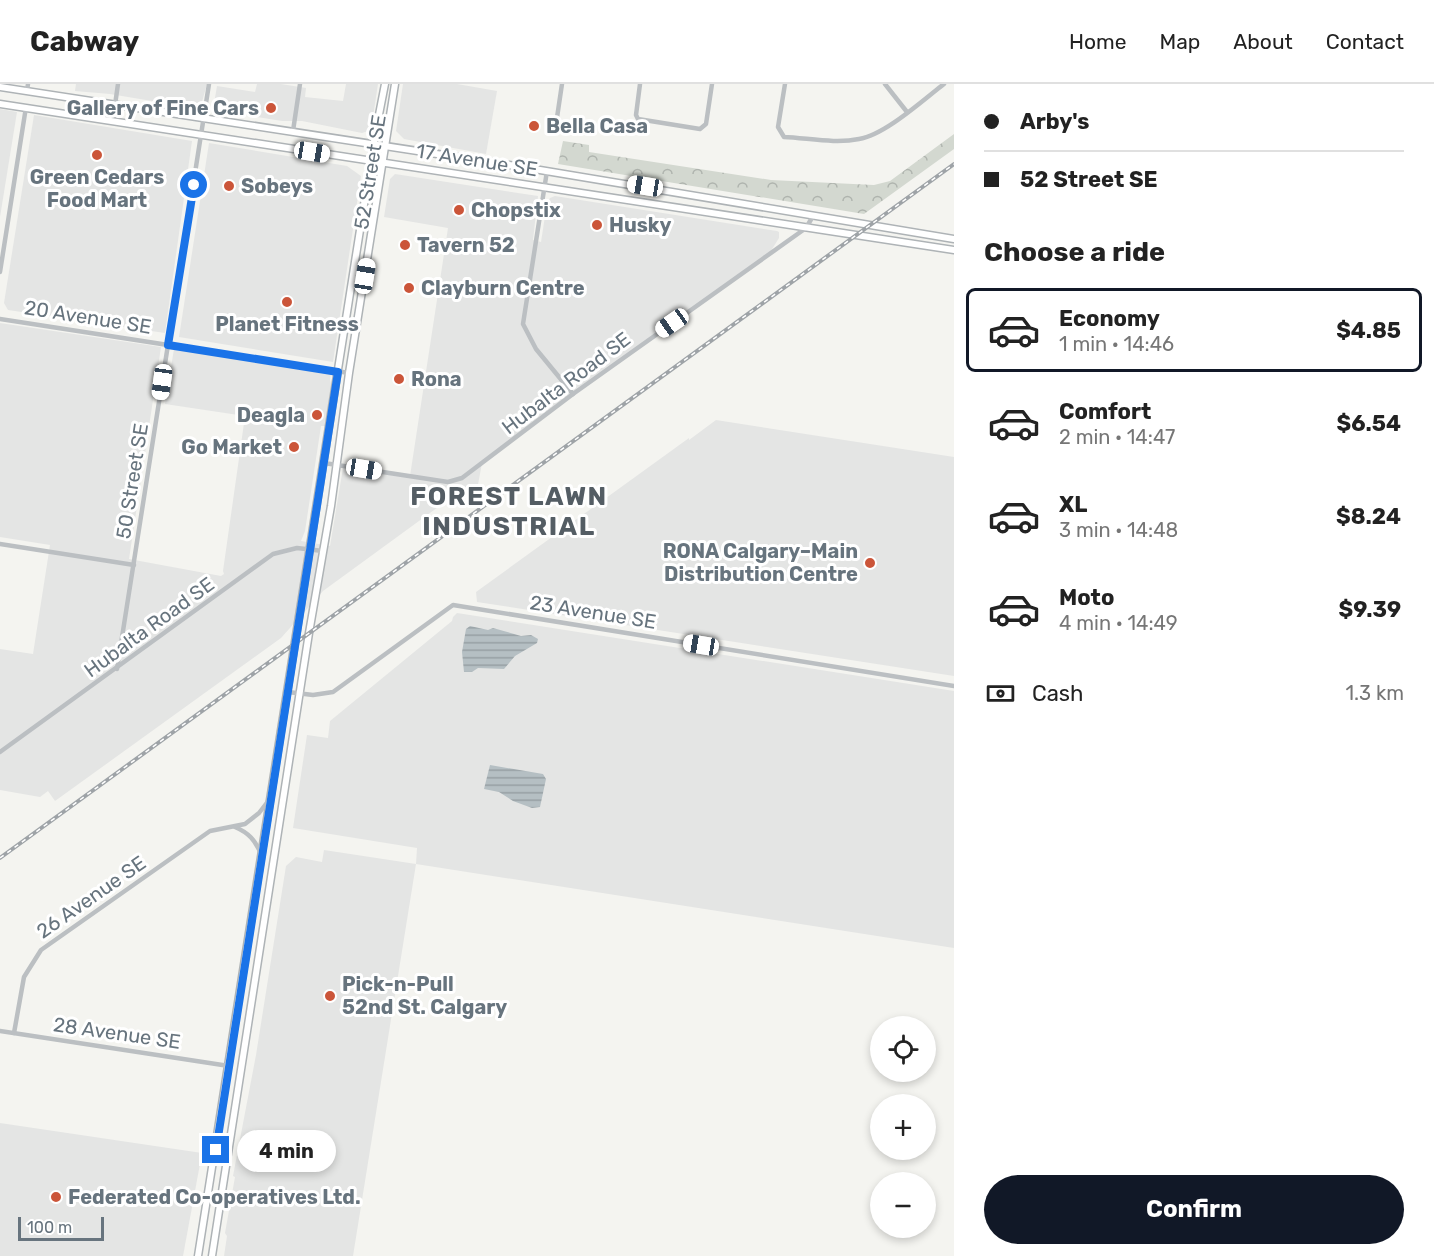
<!DOCTYPE html>
<meta charset="utf-8">
<style>
:root{--surface:#fff;--page:#f2f2f2;--text:#222;--muted:#767676;--line:#e0e0e0;--accent:#111827}
body{margin:0;font-family:Rubik,sans-serif;background:var(--page);color:var(--text);height:100vh;display:flex;flex-direction:column;font-size:22px;white-space:nowrap}
*{box-sizing:border-box;margin:0}
p{font-size:20px;color:var(--muted)}
.icon{flex:none;width:33px;height:33px;fill:none;stroke:currentColor;stroke-width:2;stroke-linecap:round;stroke-linejoin:round}
.map{position:relative;flex:1;overflow:hidden}
.sheet{display:flex;flex-direction:column;background:var(--surface);width:480px}
.sheet>*{flex:none}
.hud{display:grid;align-content:center;height:132px;padding:0 30px;background:var(--surface)}
.controls{position:absolute;left:870px;top:932px;display:grid;gap:12px}
.controls a{display:grid;place-items:center;width:66px;height:66px;border-radius:50%;background:var(--surface);box-shadow:0 3px 9px #0003;font-size:30px}
.scale{position:absolute;left:18px;bottom:15px;width:86px;box-sizing:border-box;padding-left:6px;border:3px solid #67747e;border-top:0;font-size:16px;line-height:21px;white-space:nowrap;color:#67747e;-webkit-text-stroke:4px #fff;paint-order:stroke}
.end{position:absolute;width:27px;height:27px;margin:-14px;border:8px solid #1a73e8;background:#fff;box-shadow:0 0 0 3px #fff}
.from{border-radius:50%}
.bubble{position:absolute;height:42px;border-radius:21px;background:var(--surface);box-shadow:0 3px 9px #0003;font-size:20px;font-weight:700;line-height:42px;text-align:center}
.car{position:absolute;width:18px;height:36px;margin:-18px -9px;border-radius:8px;box-shadow:0 0 4px 2px #0007;background:linear-gradient(#fff 24%,#345 0 40%,#fff 0 76%,#345 0 86%,#fff 0)}
.hud b{display:flex;align-items:center;gap:21px;height:57px;font-size:22px}
.hud b+b{border-top:2px solid var(--line)}
.hud i{width:15px;height:15px;background:var(--text)}
ul{padding:0;list-style:none}
li{display:flex;align-items:center;gap:18px;height:84px;margin:0 12px 9px;padding:0 18px;border:3px solid transparent;border-radius:9px}
li div{flex:1}
li b{display:block;font-size:22px}
li em{font-style:normal;font-weight:700}
li.on{border-color:var(--accent)}
li>.icon{width:54px;height:54px;stroke-width:1.5}
h2{padding:0 30px;font-size:27px;line-height:72px}
.pay{display:flex;align-items:center;gap:15px;height:66px;padding:0 30px;font-size:22px}
.pay p{margin-inline-start:auto}
.action{display:flex;gap:12px;margin-top:auto;padding:12px 30px}
.action a{flex:1;height:69px;border-radius:36px;background:var(--accent);color:#fff;font-size:24px;font-weight:700;line-height:69px;text-align:center}
header{display:flex;align-items:center;gap:36px;box-sizing:border-box;height:84px;padding:0 30px;background:var(--surface);border-bottom:2px solid var(--line)}
header strong{font-size:28px}
nav{display:flex;gap:33px;margin-inline-start:auto;font-size:21px}
main{display:flex;flex:1;min-height:0}
.map>svg:first-child{display:block}
.built{fill:#e4e5e4}
.forest{fill:url(#forest-crowns)}
.water{fill:url(#water-rules)}
.lines{fill:none;stroke-linecap:round;stroke-linejoin:round}
.secondary-casing{stroke:#aeb3b6;stroke-width:9}
.minor{stroke:#bbbfc2;stroke-width:4.5}
.secondary{stroke:#fff;stroke-width:6}
.rail-casing{stroke:#9ea3a7;stroke-width:4}
.rail{stroke:#fff;stroke-width:1.5;stroke-dasharray:4.5;stroke-linecap:butt}
.route{stroke:#1a73e8;stroke-width:8}
.poi-dot{fill:#cb5539;stroke:#fff;stroke-width:2}
.labels{text-anchor:middle;dominant-baseline:central;stroke-width:6;stroke-linejoin:round;paint-order:stroke}
.poi-label{font-size:20px;font-weight:bold;fill:#67747e;stroke:#fff;text-anchor:start}
.street-label{font-size:20px;fill:#67747e;stroke:#fff}
.district-label{font-size:26px;font-weight:bold;letter-spacing:1.5px;fill:#545d64;stroke:#fff}
</style>
<header>
<strong>Cabway</strong>
<nav><a>Home</a><a>Map</a><a>About</a><a>Contact</a></nav>
</header>
<main>
<div class="map">
<svg width="954" height="1172" viewBox="0 0 954 1172">
<defs>
<pattern id="forest-crowns" width="20" height="18" patternUnits="userSpaceOnUse" patternTransform="scale(1.5)"><rect width="20" height="18" fill="#d3d8d0"/><path d="M2 6a3 3 0 1 1 6 0M12 15a3 3 0 1 1 6 0" fill="none" stroke="#afb4ae"/></pattern>
<pattern id="water-rules" width="6" height="5" patternUnits="userSpaceOnUse" patternTransform="scale(1.5)"><rect width="6" height="5" fill="#b5bfc3"/><path d="M0 2.5h6" fill="none" stroke="#97a0a4"/></pattern>
</defs>
<rect width="100%" height="100%" fill="#f4f4f0"/>
<g class="built">
<path d="M76,0H207L200,25L110,10L75,7Z"/>
<path d="M257,0H281L306,4L305,13L343,17L346,0H378L371,46L362,49L302,37H282L213,26L217,2L255,8Z"/>
<path d="M403,0H457L497,7L486,70L404,55L396,47Z"/>
<path d="M0,25L17,28L0,133Z"/>
<path d="M34,31L192,57L165,249L8,226L4,219Z"/>
<path d="M209,59L347,82L361,92L333,278L179,253Z"/>
<path d="M395,90L538,112L533,156L541,158L547,119L550,114L555,112L777,147L779,148V154L769,170L573,310L482,379L477,406L456,410L323,507L281,554L55,717L48,707L40,713L0,706V565L33,570L50,461L0,453V239L161,263L129,475L221,492L224,490L223,487L245,332L165,320L174,265L254,274L331,287L330,296L331,300L325,342H321L305,447L301,457L330,462L343,384L410,392L448,144L384,133L390,95Z"/>
<path d="M716,336L954,373V592L477,518L476,508L689,354V356Z"/>
<path d="M457,529L954,607V864L416,780L353,1172H224L227,1152L225,1149L235,1093L233,1092L256,971L286,782L296,773L322,778L324,766L416,780L417,764L293,744L307,651L328,654L330,637L452,537L453,533Z"/>
<path d="M0,1039L202,1069L183,1172H0Z"/>
</g>
<path class="forest" d="M954,50V65L864,130L558,80L563,57L589,61V68L771,96L874,101L890,97Z"/>
<g class="water">
<path d="M470,542L488,546L493,544L521,552L531,551L538,555L537,559L515,572L504,585L478,584L472,588H464L462,568L466,545Z"/>
<path d="M490,681L543,690L546,695L540,723L532,724L513,717L499,708L484,705Z"/>
</g>
<g class="lines">
<defs>
<g id="secondary">
<path d="M0,3L522,83L954,155"/>
<path d="M0,20L954,166"/>
<path d="M198,1172L375,51L385,0"/>
<path d="M212,1172L309,549L331,422L349,289L395,0"/>
</g>
</defs>
<use href="#secondary" class="secondary-casing"/>
<g class="minor">
<path d="M640,0L636,31L638,35L700,45L706,40L712,0"/>
<path d="M785,0L778,43L784,53C808,54 835,60 859,55C885,51 923,16 944,0"/>
<path d="M885,0L907,28"/>
<path d="M27,7L28,0"/>
<path d="M115,21L118,0"/>
<path d="M293,47L300,0"/>
<path d="M555,47L562,0"/>
<path d="M547,87L523,240L536,265L573,310"/>
<path d="M0,188L26,23"/>
<path d="M0,235L349,289"/>
<path d="M324,379L448,398L462,394L573,310L806,144L813,132"/>
<path d="M0,460L134,481"/>
<path d="M117,585L209,0"/>
<path d="M288,608L313,611L333,608L453,521L954,602"/>
<path d="M0,668L273,470L297,464L323,467"/>
<path d="M235,743C249,749 255,756 261,770"/>
<path d="M0,947L229,982"/>
<path d="M14,949L24,893L41,866L210,747L245,740L259,729L269,716"/>
</g>
<use href="#secondary" class="secondary"/>
<defs>
<path id="rail" d="M0,774L954,80"/>
</defs>
<use href="#rail" class="rail-casing"/>
<use href="#rail" class="rail"/>
</g>
<g class="lines">
<path class="route" d="M194,101L168,261L338,288L216,1066"/>
</g>
<g class="poi-dot">
<circle cx="271" cy="24" r="6"/>
<circle cx="534" cy="42" r="6"/>
<circle cx="97" cy="71" r="6"/>
<circle cx="229" cy="102" r="6"/>
<circle cx="459" cy="126" r="6"/>
<circle cx="597" cy="141" r="6"/>
<circle cx="405" cy="161" r="6"/>
<circle cx="409" cy="204" r="6"/>
<circle cx="287" cy="218" r="6"/>
<circle cx="399" cy="295" r="6"/>
<circle cx="317" cy="331" r="6"/>
<circle cx="294" cy="363" r="6"/>
<circle cx="870" cy="479" r="6"/>
<circle cx="330" cy="912" r="6"/>
<circle cx="56" cy="1113" r="6"/>
</g>
<g class="labels">
<g class="poi-label">
<text x="259" y="24" text-anchor="end">Gallery of Fine Cars</text>
<text x="546" y="42">Bella Casa</text>
<text x="97" y="93" text-anchor="middle">Green Cedars<tspan x="97" dy="23">Food Mart</tspan></text>
<text x="241" y="102">Sobeys</text>
<text x="471" y="126">Chopstix</text>
<text x="609" y="141">Husky</text>
<text x="417" y="161">Tavern 52</text>
<text x="421" y="204">Clayburn Centre</text>
<text x="287" y="240" text-anchor="middle">Planet Fitness</text>
<text x="411" y="295">Rona</text>
<text x="305" y="331" text-anchor="end">Deagla</text>
<text x="282" y="363" text-anchor="end">Go Market</text>
<text x="858" y="467" text-anchor="end">RONA Calgary–Main<tspan x="858" dy="23">Distribution Centre</tspan></text>
<text x="342" y="900">Pick-n-Pull<tspan x="342" dy="23">52nd St. Calgary</tspan></text>
<text x="68" y="1113">Federated Co-operatives Ltd.</text>
</g>
<g class="street-label">
<text transform="translate(477 76) rotate(9)">17 Avenue SE</text>
<text transform="translate(370 88) rotate(-81)">52 Street SE</text>
<text transform="translate(88 233) rotate(9)">20 Avenue SE</text>
<text transform="translate(566 299) rotate(-37)">Hubalta Road SE</text>
<text transform="translate(132 397) rotate(-81)">50 Street SE</text>
<text transform="translate(593 528) rotate(9)">23 Avenue SE</text>
<text transform="translate(149 543) rotate(-36)">Hubalta Road SE</text>
<text transform="translate(91 813) rotate(-35)">26 Avenue SE</text>
<text transform="translate(117 949) rotate(8)">28 Avenue SE</text>
</g>
<g class="district-label">
<text x="509" y="412">FOREST LAWN<tspan x="509" dy="30">INDUSTRIAL</tspan></text>
</g>
</g>
</svg>
<div class="controls">
<a><svg class="icon" aria-label="locate" viewBox="0 0 24 24"><circle cx="12" cy="12" r="6"/><path d="M12 2v4M12 18v4M2 12h4M18 12h4"/></svg></a>
<a>+</a>
<a>−</a>
</div>
<div class="scale">100 m</div>
<i class="end from" style="left:194px;top:101px"></i>
<i class="end" style="left:216px;top:1066px"></i>
<div class="bubble" style="left:237px;top:1046px;width:99px">4 min</div>
<i class="car" style="left:312px;top:68px;rotate:99deg"></i>
<i class="car" style="left:645px;top:102px;rotate:279deg"></i>
<i class="car" style="left:365px;top:192px;rotate:9deg"></i>
<i class="car" style="left:672px;top:239px;rotate:235deg"></i>
<i class="car" style="left:162px;top:298px;rotate:188deg"></i>
<i class="car" style="left:364px;top:385px;rotate:99deg"></i>
<i class="car" style="left:701px;top:561px;rotate:279deg"></i>
</div>
<section class="sheet">
<div class="hud">
<b><i class="from"></i>Arby's</b>
<b><i></i>52 Street SE</b>
</div>
<h2>Choose a ride</h2>
<ul>
<li class="on"><svg class="icon" aria-label="car" viewBox="0 0 24 24"><path d="M5 17H2v-5l4-1 3-4h7l3 4 3 1v5h-3M9 17h6M6 11h13"/><circle cx="7" cy="17" r="2"/><circle cx="17" cy="17" r="2"/></svg><div><b>Economy</b><p>1 min · 14:46</p></div><em>$4.85</em></li>
<li><svg class="icon" aria-label="car" viewBox="0 0 24 24"><path d="M5 17H2v-5l4-1 3-4h7l3 4 3 1v5h-3M9 17h6M6 11h13"/><circle cx="7" cy="17" r="2"/><circle cx="17" cy="17" r="2"/></svg><div><b>Comfort</b><p>2 min · 14:47</p></div><em>$6.54</em></li>
<li><svg class="icon" aria-label="car" viewBox="0 0 24 24"><path d="M5 17H2v-5l4-1 3-4h7l3 4 3 1v5h-3M9 17h6M6 11h13"/><circle cx="7" cy="17" r="2"/><circle cx="17" cy="17" r="2"/></svg><div><b>XL</b><p>3 min · 14:48</p></div><em>$8.24</em></li>
<li><svg class="icon" aria-label="car" viewBox="0 0 24 24"><path d="M5 17H2v-5l4-1 3-4h7l3 4 3 1v5h-3M9 17h6M6 11h13"/><circle cx="7" cy="17" r="2"/><circle cx="17" cy="17" r="2"/></svg><div><b>Moto</b><p>4 min · 14:49</p></div><em>$9.39</em></li>
</ul>
<div class="pay"><svg class="icon" aria-label="cash" viewBox="0 0 24 24"><path d="M3 7h18v10H3z"/><circle cx="12" cy="12" r="2"/></svg>Cash<p>1.3 km</p></div>
<div class="action"><a>Confirm</a></div>
</section>
</main>
